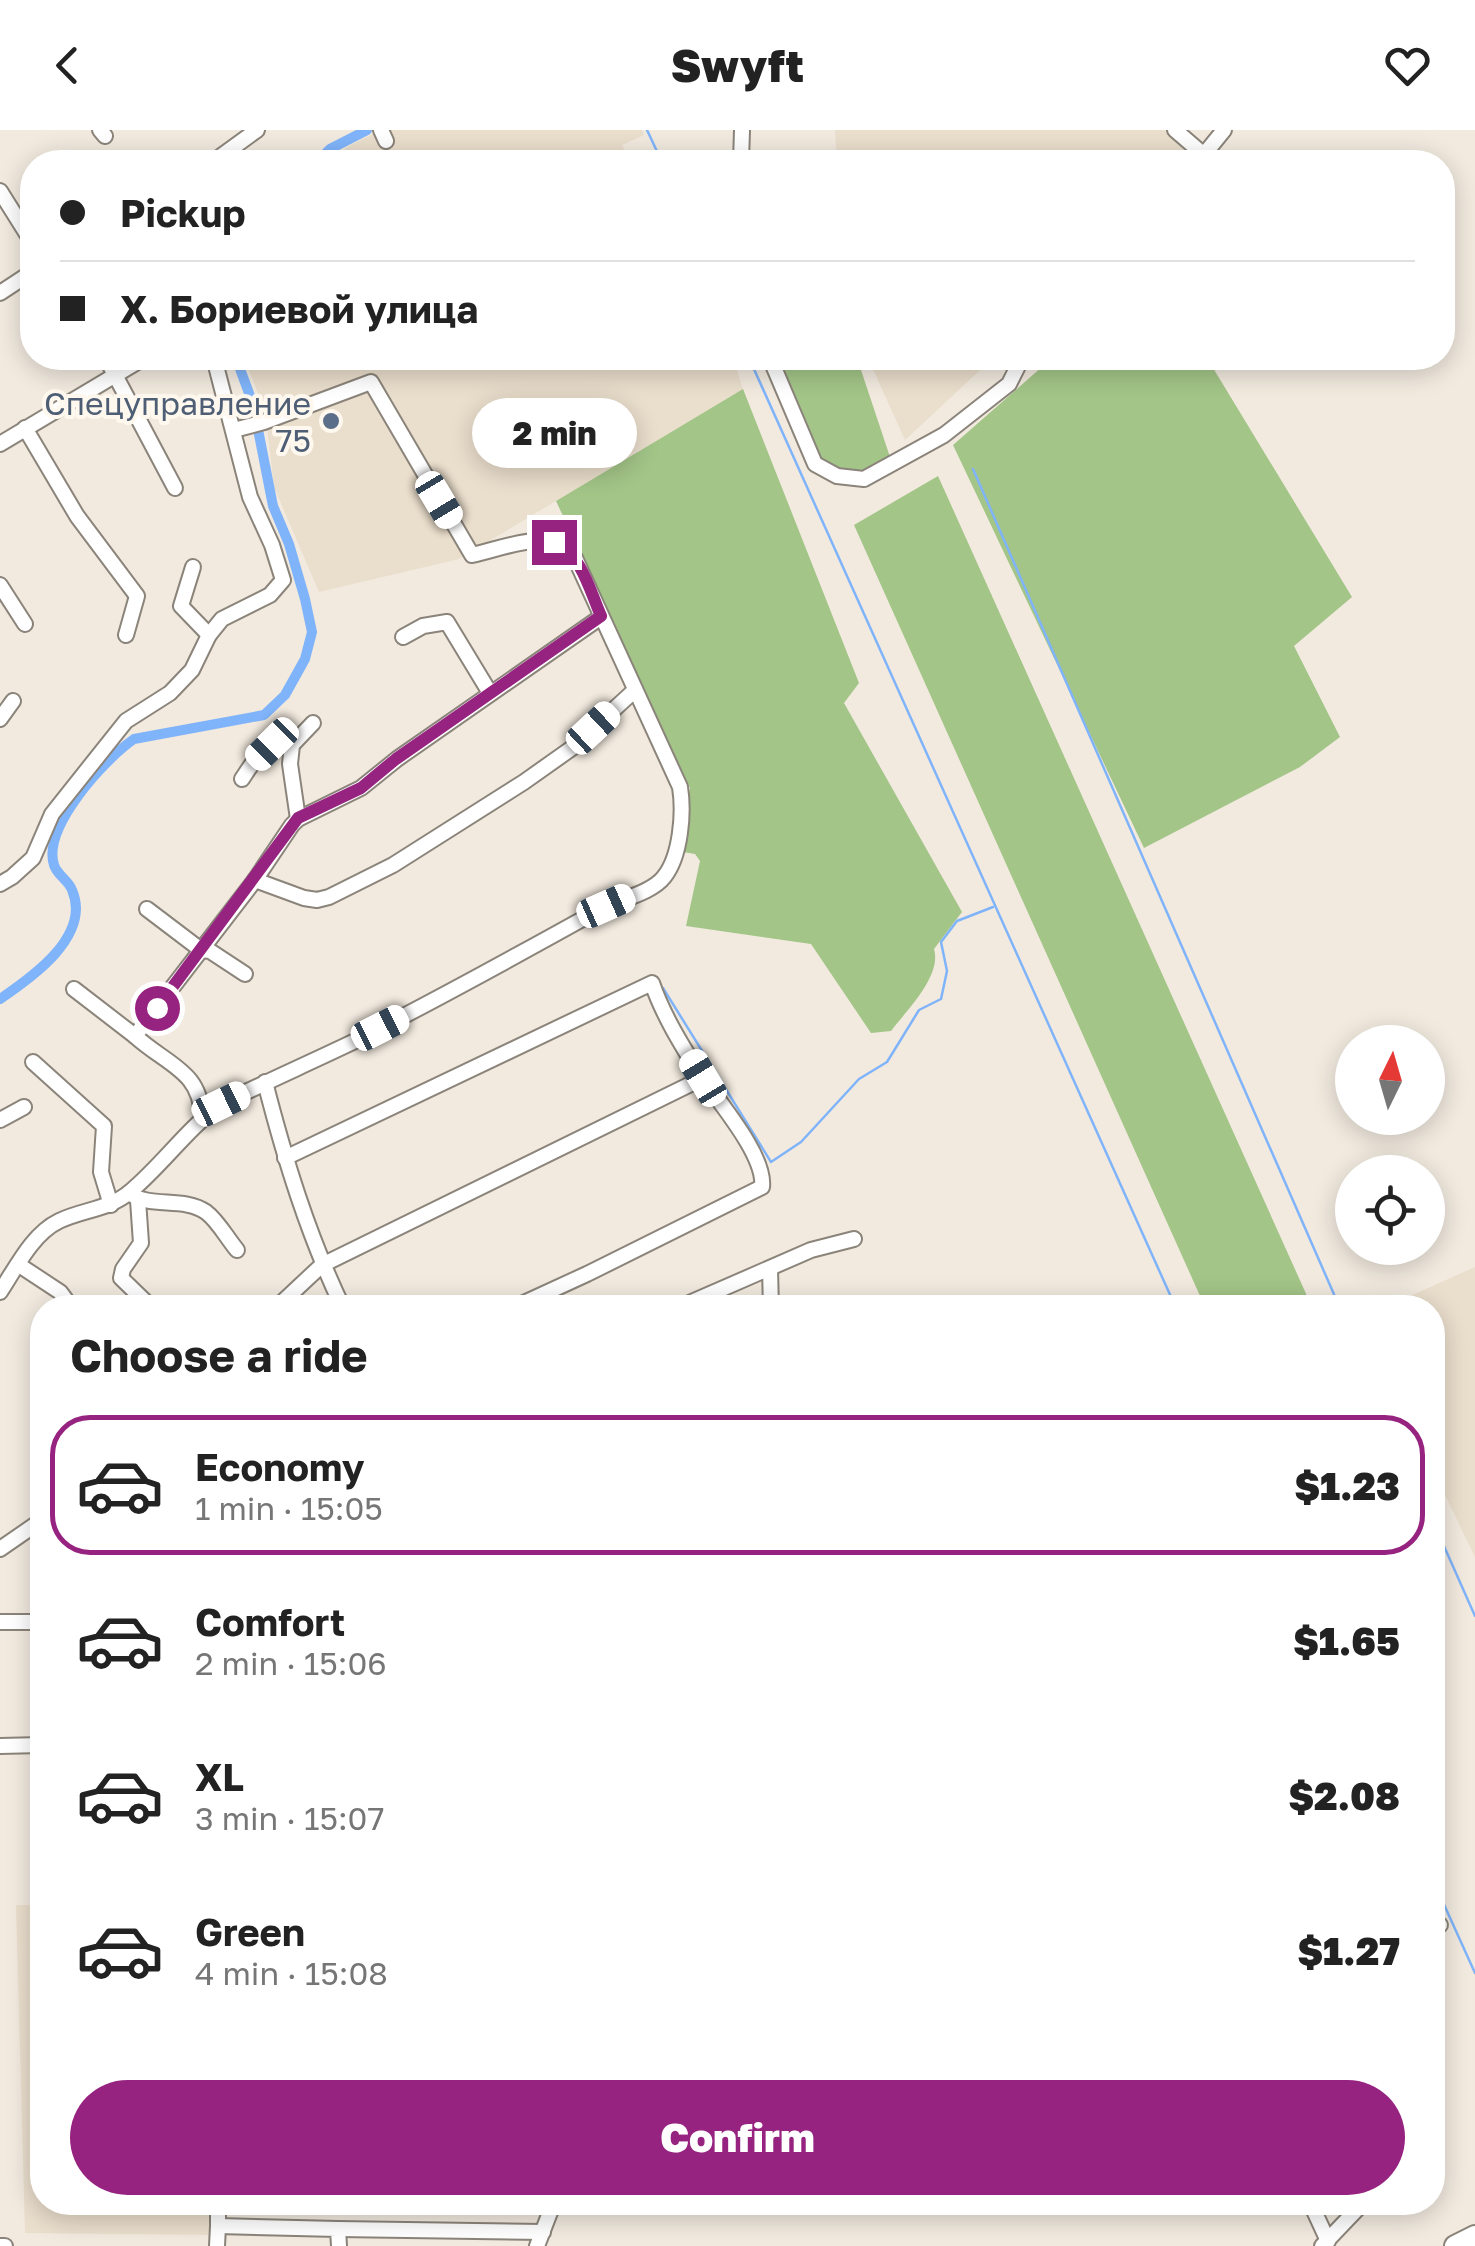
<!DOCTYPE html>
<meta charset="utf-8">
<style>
:root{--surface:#fff;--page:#f2f2f2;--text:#222;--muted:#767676;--line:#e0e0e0;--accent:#972380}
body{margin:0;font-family:"Golos Text",sans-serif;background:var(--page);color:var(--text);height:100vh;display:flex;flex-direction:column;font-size:38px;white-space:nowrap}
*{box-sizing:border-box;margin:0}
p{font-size:32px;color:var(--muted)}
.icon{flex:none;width:55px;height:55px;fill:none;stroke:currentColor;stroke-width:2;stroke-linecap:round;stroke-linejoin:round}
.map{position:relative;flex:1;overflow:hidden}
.panel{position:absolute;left:30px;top:1165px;width:1415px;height:920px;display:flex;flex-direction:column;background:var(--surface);border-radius:40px;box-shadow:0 5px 25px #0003}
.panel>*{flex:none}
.top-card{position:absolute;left:20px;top:20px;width:1435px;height:220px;border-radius:40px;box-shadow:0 5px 25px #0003;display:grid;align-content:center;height:220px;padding:0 40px;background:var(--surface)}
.needle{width:65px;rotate:5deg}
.buttons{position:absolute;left:1335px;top:895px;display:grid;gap:20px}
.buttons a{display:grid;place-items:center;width:110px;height:110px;border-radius:50%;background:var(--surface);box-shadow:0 5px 25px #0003;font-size:50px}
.end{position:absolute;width:45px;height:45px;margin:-22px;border:12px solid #972380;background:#fff;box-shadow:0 0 0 5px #fff}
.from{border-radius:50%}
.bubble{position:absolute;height:70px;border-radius:35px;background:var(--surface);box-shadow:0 5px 25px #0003;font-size:32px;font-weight:800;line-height:70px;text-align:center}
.car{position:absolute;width:30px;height:60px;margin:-30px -15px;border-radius:12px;box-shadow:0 0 8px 2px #0007;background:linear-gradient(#fff 24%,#345 0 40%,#fff 0 76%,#345 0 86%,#fff 0)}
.top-card b{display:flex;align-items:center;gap:35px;height:95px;font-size:38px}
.top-card b+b{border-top:2px solid var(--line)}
.top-card i{width:25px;height:25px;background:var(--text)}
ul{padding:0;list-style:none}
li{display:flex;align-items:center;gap:30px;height:140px;margin:0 20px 15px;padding:0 20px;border:5px solid transparent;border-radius:40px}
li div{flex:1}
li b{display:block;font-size:38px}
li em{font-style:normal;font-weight:800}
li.active{border-color:var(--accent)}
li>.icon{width:90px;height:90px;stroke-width:1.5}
h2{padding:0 40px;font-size:45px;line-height:120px}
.primary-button{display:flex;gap:20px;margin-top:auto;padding:20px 40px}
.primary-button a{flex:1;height:115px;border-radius:60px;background:var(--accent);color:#fff;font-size:40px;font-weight:800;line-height:115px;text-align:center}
header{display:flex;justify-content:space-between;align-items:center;height:130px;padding:0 40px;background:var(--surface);font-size:45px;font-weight:800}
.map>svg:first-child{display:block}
.built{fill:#eadecc}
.green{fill:#a3c588}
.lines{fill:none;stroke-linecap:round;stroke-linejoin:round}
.stream{stroke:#80b4fa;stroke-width:2.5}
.canal{stroke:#80b4fa;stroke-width:10}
.minor-casing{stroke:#8b847a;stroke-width:18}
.highway-casing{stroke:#8b847a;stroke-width:24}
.minor{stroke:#fff;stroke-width:14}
.highway{stroke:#fff;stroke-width:20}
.route{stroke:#972380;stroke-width:12}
.service-dot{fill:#5c6f8a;stroke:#fef8ef;stroke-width:4}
.labels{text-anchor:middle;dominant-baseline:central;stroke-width:8;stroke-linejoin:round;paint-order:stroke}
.service-label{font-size:32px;fill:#4e5e75;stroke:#fef8ef;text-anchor:end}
</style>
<header><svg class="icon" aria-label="back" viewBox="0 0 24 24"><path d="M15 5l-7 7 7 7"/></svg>Swyft<svg class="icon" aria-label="heart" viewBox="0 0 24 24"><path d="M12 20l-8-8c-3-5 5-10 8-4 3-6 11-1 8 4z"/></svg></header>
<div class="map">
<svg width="1475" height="2116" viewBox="0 0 1475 2116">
<rect width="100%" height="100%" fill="#f2eadf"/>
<g class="built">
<path d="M381,0H642L644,5L622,15L630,32H328L349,16Z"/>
<path d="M835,0H1169L1199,32H837Z"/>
<path d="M244,228H733L743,259L459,429L319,462L274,357L265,281Z"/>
<path d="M868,228H993L905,310Z"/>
<path d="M1475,1137V1427L1433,1340L1432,1178L1386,1177Z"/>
<path d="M16,1775H42V2072L210,2073V2105L25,2103Z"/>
</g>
<g class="green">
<path d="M777,228H857L892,333L857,344L821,332Z"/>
<path d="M1052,228H1207L1352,467L1294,516L1340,607L1300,637L1144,718L953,315Z"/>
<path d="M743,259L859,553L844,573L962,782L934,819C942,846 907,880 891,901L871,903L811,814L686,796L700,731L695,724L677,721L690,658L556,371Z"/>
<path d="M938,346L1312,1177H1205L854,395Z"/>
</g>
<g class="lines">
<g class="stream">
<path d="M647,0L662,32"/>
<path d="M749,228L1176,1178"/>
<path d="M973,339L1340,1178"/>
<path d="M663,858L771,1032L801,1012L859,949L887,932L919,880L941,869L947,841L941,812L957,791L993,777"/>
<path d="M1432,1389L1475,1486"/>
<path d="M1432,1748L1475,1843"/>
</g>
<g class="canal">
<path d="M317,32L330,19L367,0"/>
<path d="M0,869C31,848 92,806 72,760C69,751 57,745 54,735C42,697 105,629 134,609L264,585L285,565L305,529L312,502L305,469L289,414L273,376L253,274L236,228"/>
</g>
<defs>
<g id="minor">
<path d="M100,0L105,6"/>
<path d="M381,0L386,11"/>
<path d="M1175,0L1204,25"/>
<path d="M213,32L257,0"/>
<path d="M741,32L742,0"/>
<path d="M1198,32L1224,0"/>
<path d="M0,61L32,112"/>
<path d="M0,163L32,142"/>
<path d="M106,228L175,358"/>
<path d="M770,228L815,334L837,346L864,349L944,305L1009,254L1022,228"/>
<path d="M25,298L77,386L137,466L126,505"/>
<path d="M0,314L144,228"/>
<path d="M193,437L181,476L209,505"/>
<path d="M0,455L25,494"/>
<path d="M403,507L423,496L447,492L490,563"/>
<path d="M0,589L13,571"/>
<path d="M242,649C254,631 268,605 292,615"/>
<path d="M298,689L290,634L292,615L313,593"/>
<path d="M255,750L304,768L317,770L329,767L393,735L524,652L572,618L635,560"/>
<path d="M0,754L12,747L33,728L52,684L126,591L170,563L192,540L209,505L222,489L270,465L283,450L272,415L250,367L214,228"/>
<path d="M147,779L201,820L210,821L245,844"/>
<path d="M74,859L135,906"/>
<path d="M33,932L104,996L101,1042L111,1075"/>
<path d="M265,952C285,1030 308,1105 343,1178"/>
<path d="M202,987C201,941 167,935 135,906L255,750L292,695L298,689L361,658L397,629L601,487"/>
<path d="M0,990L24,977"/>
<path d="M285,1028L652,853C663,885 681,914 699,943C716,969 766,1025 762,1057L587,1144L513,1178"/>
<path d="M129,1063C150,1079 183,1066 206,1082C218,1091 227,1108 237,1120"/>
<path d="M138,1070L141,1113L123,1139L121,1148L152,1178"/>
<path d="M19,1135L60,1162L72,1178"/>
<path d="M770,1139L771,1178"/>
<path d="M0,1162C16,1138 32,1104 59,1091C84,1079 109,1080 131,1061C163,1034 187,999 221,974C264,953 309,933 353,912C435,871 516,826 597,781C616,770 651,764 664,747C681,726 684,682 680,657L575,428C550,396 505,418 472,425L371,252L264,292L234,300"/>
<path d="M276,1178L322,1135L703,948"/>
<path d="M678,1178L811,1120L854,1109"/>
<path d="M0,1419L42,1390"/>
<path d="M0,1492H42"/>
<path d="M0,1616L42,1615"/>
<path d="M1432,1799L1440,1795"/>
<path d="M218,2072V2096L338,2099L339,2116"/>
<path d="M1310,2072L1328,2111"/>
<path d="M338,2099L543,2102"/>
<path d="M0,2116H5"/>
<path d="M217,2116L218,2096"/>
<path d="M537,2116L554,2072"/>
<path d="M1322,2116L1364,2072"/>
</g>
<path id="highway" d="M1455,2116L1475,2106"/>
</defs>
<use href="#minor" class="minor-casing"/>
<use href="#highway" class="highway-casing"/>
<use href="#minor" class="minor"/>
<use href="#highway" class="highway"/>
</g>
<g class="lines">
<path class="route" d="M157,878L298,688L361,658L396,629L601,486C590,461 581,423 554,412"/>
</g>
<circle class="service-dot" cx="331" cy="291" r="10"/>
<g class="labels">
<g class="service-label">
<text x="311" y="273">Спецуправление<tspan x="311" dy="37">75</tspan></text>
</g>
</g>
</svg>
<div class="buttons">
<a><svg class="needle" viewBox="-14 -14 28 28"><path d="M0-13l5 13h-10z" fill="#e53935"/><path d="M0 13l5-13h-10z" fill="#767676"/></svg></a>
<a><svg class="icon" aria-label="locate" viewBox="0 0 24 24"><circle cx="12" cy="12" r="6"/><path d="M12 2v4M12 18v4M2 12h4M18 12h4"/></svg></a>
</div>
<i class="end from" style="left:157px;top:878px"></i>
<i class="end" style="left:554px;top:412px"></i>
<div class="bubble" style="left:472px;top:268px;width:165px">2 min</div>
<i class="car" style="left:439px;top:370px;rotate:149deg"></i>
<i class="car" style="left:593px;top:598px;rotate:47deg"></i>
<i class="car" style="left:272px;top:614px;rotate:225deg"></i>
<i class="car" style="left:606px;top:776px;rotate:66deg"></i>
<i class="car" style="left:380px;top:898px;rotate:63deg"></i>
<i class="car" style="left:703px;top:948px;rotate:329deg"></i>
<i class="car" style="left:221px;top:974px;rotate:64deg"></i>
<div class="top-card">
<b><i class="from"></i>Pickup</b>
<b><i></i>Х. Бориевой улица</b>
</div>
<section class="panel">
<h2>Choose a ride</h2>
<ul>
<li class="active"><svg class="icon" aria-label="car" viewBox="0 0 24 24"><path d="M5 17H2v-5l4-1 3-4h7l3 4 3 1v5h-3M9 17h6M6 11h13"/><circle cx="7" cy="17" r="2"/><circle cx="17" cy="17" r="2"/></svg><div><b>Economy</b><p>1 min · 15:05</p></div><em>$1.23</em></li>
<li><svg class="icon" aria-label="car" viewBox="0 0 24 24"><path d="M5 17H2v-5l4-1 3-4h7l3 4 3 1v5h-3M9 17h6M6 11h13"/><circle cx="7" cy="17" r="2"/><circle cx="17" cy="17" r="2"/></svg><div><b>Comfort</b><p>2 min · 15:06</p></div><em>$1.65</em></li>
<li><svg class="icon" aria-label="car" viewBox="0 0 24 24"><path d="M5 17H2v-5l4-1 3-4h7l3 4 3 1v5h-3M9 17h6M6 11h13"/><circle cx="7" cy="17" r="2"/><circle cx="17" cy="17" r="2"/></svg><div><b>XL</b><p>3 min · 15:07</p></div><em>$2.08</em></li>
<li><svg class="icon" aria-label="car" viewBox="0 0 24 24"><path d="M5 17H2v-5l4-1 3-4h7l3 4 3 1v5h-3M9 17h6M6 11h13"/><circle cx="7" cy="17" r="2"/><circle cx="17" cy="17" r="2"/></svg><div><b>Green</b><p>4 min · 15:08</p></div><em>$1.27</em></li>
</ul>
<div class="primary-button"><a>Confirm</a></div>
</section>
</div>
